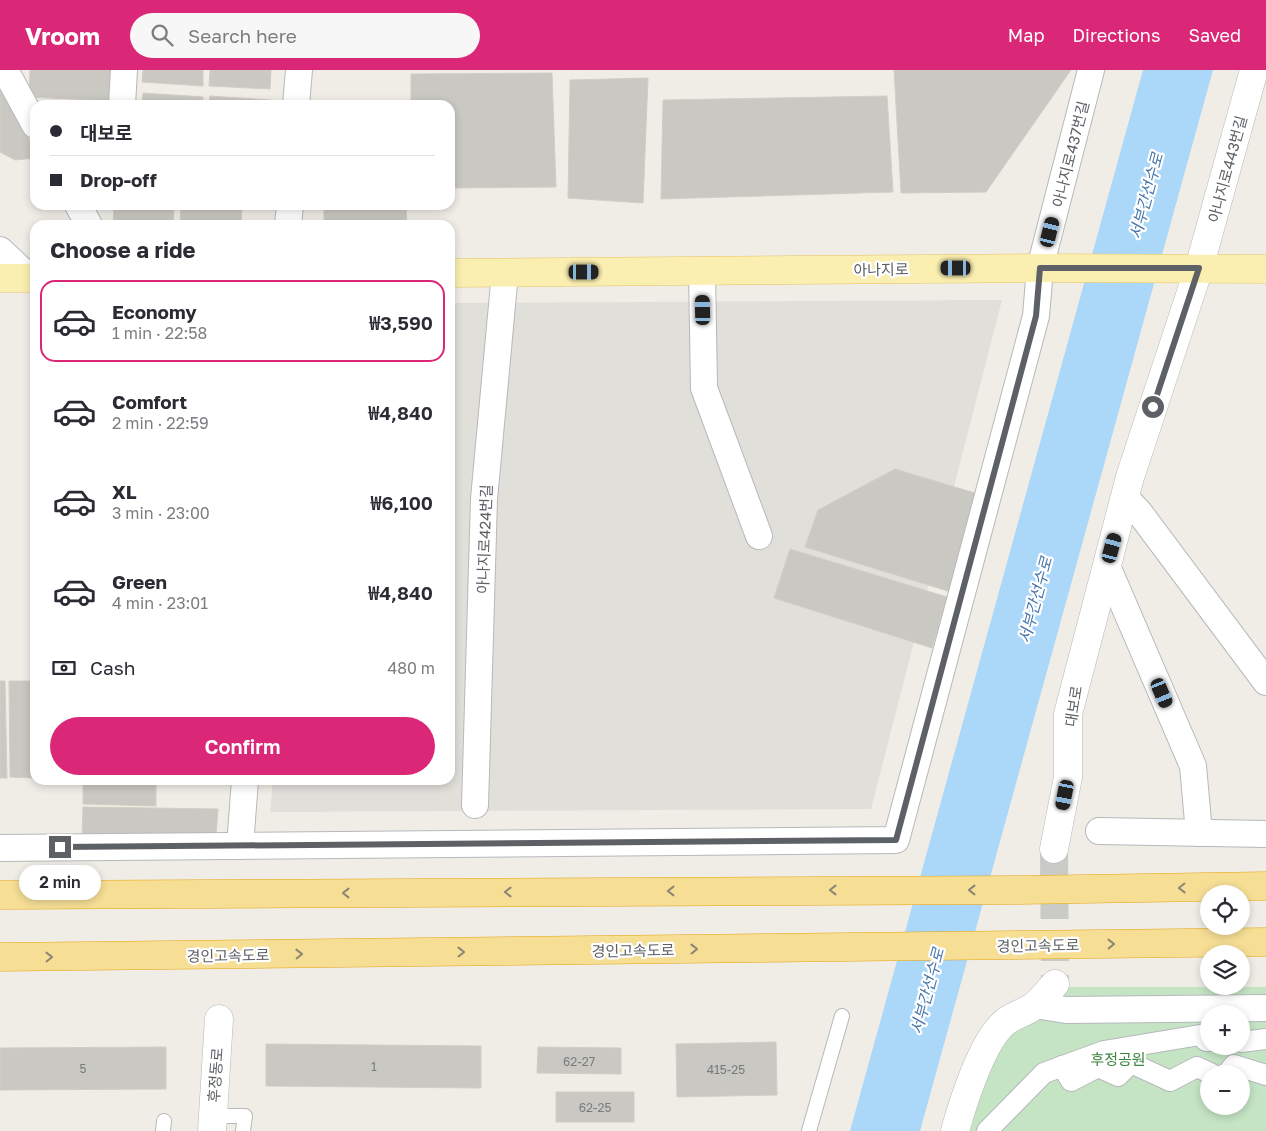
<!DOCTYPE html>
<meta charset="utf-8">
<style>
:root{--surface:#fff;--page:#f7f7f7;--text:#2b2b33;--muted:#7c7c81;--line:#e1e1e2;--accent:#db2777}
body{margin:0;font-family:"Golos Text","Noto Sans KR",sans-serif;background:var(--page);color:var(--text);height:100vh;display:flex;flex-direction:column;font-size:19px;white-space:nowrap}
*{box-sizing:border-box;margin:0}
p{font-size:16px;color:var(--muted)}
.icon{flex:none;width:28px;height:28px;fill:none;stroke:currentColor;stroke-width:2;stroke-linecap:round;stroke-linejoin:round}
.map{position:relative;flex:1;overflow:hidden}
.side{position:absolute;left:30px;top:150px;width:425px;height:565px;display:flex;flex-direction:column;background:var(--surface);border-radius:15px;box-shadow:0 2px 8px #0003}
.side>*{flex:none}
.hud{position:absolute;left:30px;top:30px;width:425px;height:110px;border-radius:15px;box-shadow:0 2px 8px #0003;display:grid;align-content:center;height:110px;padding:0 20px;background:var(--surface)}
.fabs{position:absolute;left:1200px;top:815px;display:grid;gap:10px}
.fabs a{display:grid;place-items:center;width:50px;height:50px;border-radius:50%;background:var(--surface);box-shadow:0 2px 8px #0003;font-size:25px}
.end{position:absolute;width:22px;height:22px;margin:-11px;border:6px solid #5d6165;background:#fff;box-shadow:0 0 0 2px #fff}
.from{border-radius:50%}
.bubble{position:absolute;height:35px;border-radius:18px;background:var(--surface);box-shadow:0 2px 8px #0003;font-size:16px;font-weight:600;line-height:35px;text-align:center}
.car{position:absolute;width:15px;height:30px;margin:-15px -8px;border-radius:6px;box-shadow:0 0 4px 1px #0007;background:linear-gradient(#222 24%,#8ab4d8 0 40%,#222 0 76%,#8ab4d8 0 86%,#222 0)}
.hud b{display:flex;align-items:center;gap:18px;height:48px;font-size:19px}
.hud b+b{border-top:1px solid var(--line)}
.hud i{width:12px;height:12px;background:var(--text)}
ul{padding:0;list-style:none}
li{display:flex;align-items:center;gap:15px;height:82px;margin:0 10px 8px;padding:0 10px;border:2px solid transparent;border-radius:15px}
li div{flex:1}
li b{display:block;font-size:19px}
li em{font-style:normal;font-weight:600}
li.active{border-color:var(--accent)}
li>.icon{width:45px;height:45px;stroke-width:1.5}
h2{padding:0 20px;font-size:22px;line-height:60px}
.pay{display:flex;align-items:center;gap:12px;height:55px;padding:0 20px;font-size:19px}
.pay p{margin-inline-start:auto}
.primary-button{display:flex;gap:10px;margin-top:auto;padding:10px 20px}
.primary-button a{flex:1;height:58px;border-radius:30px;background:var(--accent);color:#fff;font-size:20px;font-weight:600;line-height:58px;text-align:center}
header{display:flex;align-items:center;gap:30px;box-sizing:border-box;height:70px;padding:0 25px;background:var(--accent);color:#fff}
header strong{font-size:24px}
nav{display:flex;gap:28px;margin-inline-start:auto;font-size:18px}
.search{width:350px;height:45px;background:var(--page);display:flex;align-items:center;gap:12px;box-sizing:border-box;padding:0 18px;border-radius:28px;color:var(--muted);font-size:19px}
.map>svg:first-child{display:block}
.industrial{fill:#e0dfda}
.green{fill:#c4e4c4;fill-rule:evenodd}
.water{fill:#abd7f9}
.building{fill:#cac8c2;stroke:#d3cec4}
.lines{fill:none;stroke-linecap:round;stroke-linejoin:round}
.tertiary-tunnel{stroke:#cacac6;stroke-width:28;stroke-dasharray:28 14;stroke-linecap:butt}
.service-casing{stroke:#b6b8bb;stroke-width:16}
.pedestrian-casing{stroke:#b6b8bb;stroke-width:22}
.minor-casing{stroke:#b6b8bb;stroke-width:28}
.tertiary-casing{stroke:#b6b8bb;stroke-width:29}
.primary-casing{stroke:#e8c465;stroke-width:29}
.motorway-casing{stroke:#e5a30f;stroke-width:29}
.service{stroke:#fff;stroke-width:14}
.pedestrian{stroke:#fff;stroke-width:20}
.minor{stroke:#fff;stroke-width:26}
.tertiary{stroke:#fff;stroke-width:28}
.primary{stroke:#faeeb0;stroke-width:28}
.motorway{stroke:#f6de95;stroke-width:28}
.oneway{stroke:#8b8673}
.route{stroke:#5d6165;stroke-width:6}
.labels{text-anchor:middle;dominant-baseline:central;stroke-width:4.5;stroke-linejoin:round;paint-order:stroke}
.number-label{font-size:12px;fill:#787b7c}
.street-label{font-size:15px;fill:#5d6165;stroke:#fff}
.park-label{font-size:15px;fill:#3c8540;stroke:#fff}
.water-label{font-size:16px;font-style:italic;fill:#4878ab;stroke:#fff}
</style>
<header>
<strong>Vroom</strong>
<div class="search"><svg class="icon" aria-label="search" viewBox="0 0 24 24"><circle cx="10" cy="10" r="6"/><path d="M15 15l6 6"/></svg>Search here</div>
<nav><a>Map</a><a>Directions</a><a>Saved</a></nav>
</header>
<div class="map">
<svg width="1266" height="1061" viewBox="0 0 1266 1061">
<rect width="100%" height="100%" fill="#efede6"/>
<path class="industrial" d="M1002,230L871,739L270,742L273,710H450V233Z"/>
<path class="green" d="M1069,917H1266V1061H970L990,990L1012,963L1052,937ZM1209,944H1241V976H1209ZM1209,1004H1241V1036H1209Z"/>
<path class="water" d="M1143,0H1213L920,1061H850Z"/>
<g class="building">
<path d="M30,0H116L115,31L29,27Z"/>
<path d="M143,0H203V16L142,12Z"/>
<path d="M210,0H271L270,19L209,16Z"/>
<path d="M894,0H1071L986,122L901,123Z"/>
<path d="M552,3L556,117L450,118V35H411V4Z"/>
<path d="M648,8L643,133L568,128L570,10Z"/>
<path d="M0,14L35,81V88L15,90L0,82Z"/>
<path d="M143,23L203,27L202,35H142Z"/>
<path d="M210,26L270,30L269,35H209Z"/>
<path d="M887,26L893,122L661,129L663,30Z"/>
<path d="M114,135H174L173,155H113Z"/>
<path d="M181,135H242L241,155H180Z"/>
<path d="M324,135H406L407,155H324Z"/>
<path d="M895,399L978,424L951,522L805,477L818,440Z"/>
<path d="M790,479L947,527L932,578L774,528Z"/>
<path d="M0,611H5L7,708H0Z"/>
<path d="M9,611H35V708L10,707Z"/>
<path d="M83,710H156V736L83,734Z"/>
<path d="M83,737L218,739L216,767H82Z"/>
<path d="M776,972L777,1025L677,1027L676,974Z"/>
<path d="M266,974L481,976V1018L266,1016Z"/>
<path d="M166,977V1019L0,1020V978Z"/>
<path d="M538,977L621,978V1004L537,1003Z"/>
<rect x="556" y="1022" width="78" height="30"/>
</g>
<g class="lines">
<path class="tertiary-tunnel" d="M1054,779L1055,914"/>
<defs>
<g id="service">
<path d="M213,1046H245L243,1061"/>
<path d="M163,1061L164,1051"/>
<path d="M809,1061L842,946"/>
</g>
<g id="pedestrian">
<path d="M1241,972L1266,969"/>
<path d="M1062,996L1071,1011L1098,997L1118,1006L1131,993L1170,1011L1197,997L1212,1004"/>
<path d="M1227,1004L1234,995L1266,1005"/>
<path d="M987,1061L1044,1003L1104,981L1200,965L1206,971H1209"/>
</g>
<g id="minor">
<path d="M5,0L35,55"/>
<path d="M122,35L124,0"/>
<path d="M296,35L299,0"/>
<path d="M78,135L89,155"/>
<path d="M288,155L290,135"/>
<path d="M0,180L30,208"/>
<path d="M702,201L704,318L759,466"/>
<path d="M1125,427L1139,442L1266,612"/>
<path d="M1107,496L1193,696L1199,763"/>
<path d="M475,735L484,429L505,203"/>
<path d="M1099,761L1266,764"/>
<path d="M240,776L245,710"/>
<path d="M0,778L896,770L1036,246L1040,198L1091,0"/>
<path d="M1035,935L1066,940L1266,938"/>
</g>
<g id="tertiary">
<path d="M1054,779L1068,707V644L1130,407L1199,198L1254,0"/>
<path d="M212,1061L219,949"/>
<path d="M955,1061C963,1032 982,972 1004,953C1012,946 1021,944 1031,938C1040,933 1047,922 1055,914"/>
</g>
<g id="primary">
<path d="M450,203L1040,198L1266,199"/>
<path d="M0,208H35"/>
</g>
<g id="motorway">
<path d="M0,825L1021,820L1266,816"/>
<path d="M0,887L1266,872"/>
</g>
</defs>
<use href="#service" class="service-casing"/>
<use href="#pedestrian" class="pedestrian-casing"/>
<use href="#minor" class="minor-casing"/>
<use href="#tertiary" class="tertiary-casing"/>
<use href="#primary" class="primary-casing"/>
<use href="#motorway" class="motorway-casing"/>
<use href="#service" class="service"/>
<use href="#pedestrian" class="pedestrian"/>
<use href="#minor" class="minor"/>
<use href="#tertiary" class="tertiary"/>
<use href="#primary" class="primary"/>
<use href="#motorway" class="motorway"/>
</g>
<defs><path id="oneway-chevron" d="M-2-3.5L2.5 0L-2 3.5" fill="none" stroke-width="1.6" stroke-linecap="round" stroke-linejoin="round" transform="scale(1.25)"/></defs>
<g class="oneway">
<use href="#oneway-chevron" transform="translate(1182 818) rotate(179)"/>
<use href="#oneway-chevron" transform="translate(833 820) rotate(180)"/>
<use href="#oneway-chevron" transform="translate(972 820) rotate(180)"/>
<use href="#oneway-chevron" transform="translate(671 821) rotate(180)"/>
<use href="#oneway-chevron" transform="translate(508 822) rotate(180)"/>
<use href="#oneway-chevron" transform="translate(346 823) rotate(180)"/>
<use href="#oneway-chevron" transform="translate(1111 874) rotate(-1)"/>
<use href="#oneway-chevron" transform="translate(694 879) rotate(-1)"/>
<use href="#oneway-chevron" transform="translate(461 882) rotate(-1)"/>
<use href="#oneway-chevron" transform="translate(299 884) rotate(-1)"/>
<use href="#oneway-chevron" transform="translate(49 887) rotate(-1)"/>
</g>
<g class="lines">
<path class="route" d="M60,777L896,770L1036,246L1040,198H1199L1153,337"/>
</g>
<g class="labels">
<g class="number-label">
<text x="579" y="991">62-27</text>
<text x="374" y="996">1</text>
<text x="83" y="998">5</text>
<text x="726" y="999">415-25</text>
<text x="595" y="1037">62-25</text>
</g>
<g class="street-label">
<text transform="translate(1070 84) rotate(-76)">아나지로437번길</text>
<text transform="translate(1227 99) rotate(-75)">아나지로443번길</text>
<text transform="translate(881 199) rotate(-1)">아나지로</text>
<text transform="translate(484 469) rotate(-88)">아나지로424번길</text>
<text transform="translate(1073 636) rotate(-81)">대보로</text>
<text transform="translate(1038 875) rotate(-1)">경인고속도로</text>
<text transform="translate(633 880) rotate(-1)">경인고속도로</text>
<text transform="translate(228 885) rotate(-1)">경인고속도로</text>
<text transform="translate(215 1005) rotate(-86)">후정동로</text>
</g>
<g class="park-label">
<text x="1118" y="989">후정공원</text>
</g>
<g class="water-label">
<text transform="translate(1146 126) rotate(-75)">서부간선수로</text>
<text transform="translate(1035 530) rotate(-75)">서부간선수로</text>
<text transform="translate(927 921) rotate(-75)">서부간선수로</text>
</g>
</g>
</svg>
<div class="fabs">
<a><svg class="icon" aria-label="locate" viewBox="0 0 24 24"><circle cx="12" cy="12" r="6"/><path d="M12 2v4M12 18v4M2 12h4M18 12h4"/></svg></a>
<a><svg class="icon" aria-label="layers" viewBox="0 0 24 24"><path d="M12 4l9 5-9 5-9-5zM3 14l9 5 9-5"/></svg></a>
<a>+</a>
<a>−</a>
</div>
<i class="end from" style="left:1153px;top:337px"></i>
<i class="end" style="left:60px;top:777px"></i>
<div class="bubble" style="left:19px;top:795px;width:82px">2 min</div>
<i class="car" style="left:1050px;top:162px;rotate:14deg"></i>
<i class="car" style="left:956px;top:198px;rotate:270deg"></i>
<i class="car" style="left:584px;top:202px;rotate:90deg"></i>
<i class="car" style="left:703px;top:240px;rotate:359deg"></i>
<i class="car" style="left:1112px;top:478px;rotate:15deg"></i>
<i class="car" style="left:1162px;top:623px;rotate:157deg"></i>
<i class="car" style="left:1065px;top:725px;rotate:191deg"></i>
<div class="hud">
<b><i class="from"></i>대보로</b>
<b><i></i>Drop-off</b>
</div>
<section class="side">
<h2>Choose a ride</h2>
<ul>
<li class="active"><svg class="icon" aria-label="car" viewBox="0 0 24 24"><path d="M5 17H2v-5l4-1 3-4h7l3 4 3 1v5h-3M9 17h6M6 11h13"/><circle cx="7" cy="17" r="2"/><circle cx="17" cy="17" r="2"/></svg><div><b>Economy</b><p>1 min · 22:58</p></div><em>₩3,590</em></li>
<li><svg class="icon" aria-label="car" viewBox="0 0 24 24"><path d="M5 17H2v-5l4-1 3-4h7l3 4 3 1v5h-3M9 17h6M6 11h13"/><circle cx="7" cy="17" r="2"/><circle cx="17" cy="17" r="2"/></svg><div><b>Comfort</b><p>2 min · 22:59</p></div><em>₩4,840</em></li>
<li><svg class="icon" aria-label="car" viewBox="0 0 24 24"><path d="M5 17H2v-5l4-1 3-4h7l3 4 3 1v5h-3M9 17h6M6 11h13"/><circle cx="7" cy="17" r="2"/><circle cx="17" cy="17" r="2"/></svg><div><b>XL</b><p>3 min · 23:00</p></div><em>₩6,100</em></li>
<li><svg class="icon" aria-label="car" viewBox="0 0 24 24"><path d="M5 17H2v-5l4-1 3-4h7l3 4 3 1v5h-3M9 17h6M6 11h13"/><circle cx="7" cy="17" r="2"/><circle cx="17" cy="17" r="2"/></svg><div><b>Green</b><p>4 min · 23:01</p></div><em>₩4,840</em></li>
</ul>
<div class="pay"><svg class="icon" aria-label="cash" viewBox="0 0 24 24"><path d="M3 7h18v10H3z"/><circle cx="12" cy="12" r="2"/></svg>Cash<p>480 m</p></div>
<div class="primary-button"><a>Confirm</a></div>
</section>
</div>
